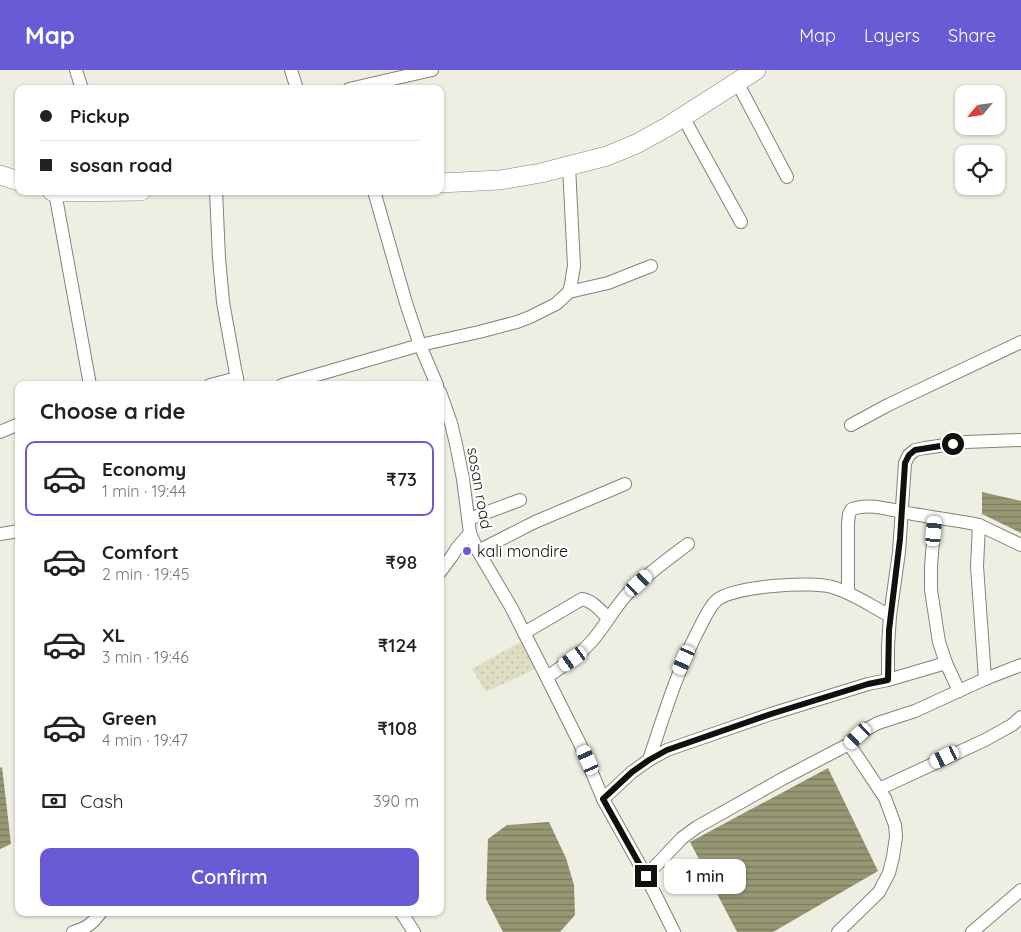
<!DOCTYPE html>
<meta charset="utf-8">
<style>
:root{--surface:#fff;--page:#f2f2f2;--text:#222;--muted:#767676;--line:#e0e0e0;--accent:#695bd5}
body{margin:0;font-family:Quicksand,sans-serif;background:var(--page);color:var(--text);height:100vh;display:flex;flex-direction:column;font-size:19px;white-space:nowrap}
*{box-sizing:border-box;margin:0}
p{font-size:16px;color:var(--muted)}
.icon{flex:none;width:28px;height:28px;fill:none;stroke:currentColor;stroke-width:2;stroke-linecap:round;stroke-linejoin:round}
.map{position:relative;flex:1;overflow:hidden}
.sheet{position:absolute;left:15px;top:311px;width:429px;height:535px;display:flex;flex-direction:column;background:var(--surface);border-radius:10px;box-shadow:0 1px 4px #0004}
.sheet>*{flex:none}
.guide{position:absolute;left:15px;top:15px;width:429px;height:110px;border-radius:10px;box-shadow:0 1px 4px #0004;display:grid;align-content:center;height:110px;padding:0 25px;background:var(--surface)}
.needle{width:32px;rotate:241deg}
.controls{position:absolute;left:955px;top:15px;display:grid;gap:10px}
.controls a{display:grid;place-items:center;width:50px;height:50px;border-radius:10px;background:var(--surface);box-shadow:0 1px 4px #0004;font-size:25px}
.end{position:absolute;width:22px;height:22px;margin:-11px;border:6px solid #10100c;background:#fff;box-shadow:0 0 0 2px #fff}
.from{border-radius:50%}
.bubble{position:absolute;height:35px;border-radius:10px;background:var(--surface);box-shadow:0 1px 4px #0004;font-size:16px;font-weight:600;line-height:35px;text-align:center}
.car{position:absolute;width:15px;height:30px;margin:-15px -8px;border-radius:6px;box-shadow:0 0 4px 1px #0007;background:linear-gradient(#fff 24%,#345 0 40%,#fff 0 76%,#345 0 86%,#fff 0)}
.guide b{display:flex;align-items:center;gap:18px;height:48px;font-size:19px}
.guide b+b{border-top:1px solid var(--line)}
.guide i{width:12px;height:12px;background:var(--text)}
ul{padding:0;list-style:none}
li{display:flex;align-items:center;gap:15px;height:75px;margin:0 10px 8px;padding:0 15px;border:2px solid transparent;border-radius:10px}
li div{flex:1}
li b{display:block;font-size:19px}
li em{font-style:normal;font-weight:600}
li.selected{border-color:var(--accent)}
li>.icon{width:45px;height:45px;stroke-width:1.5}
h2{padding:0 25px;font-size:22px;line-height:60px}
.pay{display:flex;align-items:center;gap:12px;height:55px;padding:0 25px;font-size:19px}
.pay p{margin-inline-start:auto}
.primary-button{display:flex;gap:10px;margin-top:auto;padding:10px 25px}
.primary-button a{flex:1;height:58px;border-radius:10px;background:var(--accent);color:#fff;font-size:20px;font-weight:600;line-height:58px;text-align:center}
header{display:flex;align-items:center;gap:30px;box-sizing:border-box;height:70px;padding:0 25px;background:var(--accent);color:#fff}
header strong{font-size:24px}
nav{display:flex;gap:28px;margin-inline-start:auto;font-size:18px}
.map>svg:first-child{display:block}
.park{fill:url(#park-dots)}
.water{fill:url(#water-rules)}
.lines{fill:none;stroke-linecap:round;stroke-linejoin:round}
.street-casing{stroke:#838378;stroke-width:14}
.primary-casing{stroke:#838378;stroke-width:20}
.street{stroke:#fff;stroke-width:12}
.primary{stroke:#fff;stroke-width:19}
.route{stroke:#10100c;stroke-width:6}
.poi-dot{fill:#695bd5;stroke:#fff;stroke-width:2}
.labels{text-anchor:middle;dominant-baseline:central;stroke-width:4.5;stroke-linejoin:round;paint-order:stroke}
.street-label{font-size:16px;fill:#10100c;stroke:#fff}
.poi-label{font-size:16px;fill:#10100c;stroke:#fff;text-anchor:start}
</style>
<header>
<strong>Map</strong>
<nav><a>Map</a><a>Layers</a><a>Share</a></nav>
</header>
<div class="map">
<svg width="1021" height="862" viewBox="0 0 1021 862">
<defs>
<pattern id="park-dots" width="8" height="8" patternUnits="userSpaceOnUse" patternTransform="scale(1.25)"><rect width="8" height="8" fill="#dddec2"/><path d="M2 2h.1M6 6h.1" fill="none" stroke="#bdbda6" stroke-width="1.8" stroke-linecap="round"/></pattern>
<pattern id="water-rules" width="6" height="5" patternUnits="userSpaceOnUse" patternTransform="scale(1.25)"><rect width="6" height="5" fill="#969773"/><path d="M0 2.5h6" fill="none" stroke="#797a5d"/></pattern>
</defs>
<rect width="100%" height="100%" fill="#eeefe2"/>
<path class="park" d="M522,571L537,598L486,622L472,599Z"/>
<g class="water">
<path d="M982,422L1021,431V463L982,444Z"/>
<path d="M2,697L11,774L0,779V698Z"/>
<path d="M828,698L878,801L773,862H737L690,772Z"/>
<path d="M549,752L566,788L574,815L575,845L560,862H503L486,829L488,769L507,755Z"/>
</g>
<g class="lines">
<defs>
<g id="street">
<path d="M76,0L82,19"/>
<path d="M291,0L297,19"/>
<path d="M737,12L787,107"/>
<path d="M349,19L432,0"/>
<path d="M683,47L741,152"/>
<path d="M216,121L219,188L223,232L238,315"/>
<path d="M374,121L406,233L420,275L437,315"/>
<path d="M55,122L90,315"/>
<path d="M569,222L608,213L651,196"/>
<path d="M210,315L237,308"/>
<path d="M282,315L420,275L479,262L517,252L530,247L556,234L569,222L571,214L574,196L569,96"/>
<path d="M440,322L451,353L456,374L463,409L470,463L478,481L511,537L539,592L580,674L603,729L646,806L674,862"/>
<path d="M851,355L888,335L1021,272"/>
<path d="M0,362L19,354"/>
<path d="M935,448L931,496V520L939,572L946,593L959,621"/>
<path d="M469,449L520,430"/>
<path d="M979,455L1021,475"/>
<path d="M0,464L19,461"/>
<path d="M478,481L535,452L625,414"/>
<path d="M440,502L452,486L457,478L470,463"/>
<path d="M848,523V454L849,444L852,439C872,432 893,441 913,444C935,448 957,450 979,455L977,496L985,609"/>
<path d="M524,563L582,529C593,531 600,540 608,548"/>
<path d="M547,607C563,596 579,586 592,571C605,556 614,538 629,522C647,504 668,489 688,474"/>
<path d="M888,610V576L890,546L899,482L905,393L909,385L915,380L925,378L966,372L1021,370"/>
<path d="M649,690C664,645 678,598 701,555C705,547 710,536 717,530C734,516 811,511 832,517C853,523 871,536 890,546"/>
<path d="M879,719L985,670L1012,655L1021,647"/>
<path d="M603,729L632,702L649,690L667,680L771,644L868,614L888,610L946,593"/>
<path d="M646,806L682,768L697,757L784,708L849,674"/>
<path d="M401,842L414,862"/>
<path d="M73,862C87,858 92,854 101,842"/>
<path d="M838,862L879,822L889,803L893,787L896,767L895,755L885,728L849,674L867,659L878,653L915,641L985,609L1021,595"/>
<path d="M972,862L1021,820"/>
</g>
<g id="primary">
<path d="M0,105L19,111"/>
<path d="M440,113L500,110L541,103L607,86L636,74L667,57L756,0"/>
<path d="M52,121L55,122L141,121"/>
</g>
</defs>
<use href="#street" class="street-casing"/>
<use href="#primary" class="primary-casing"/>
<use href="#street" class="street"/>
<use href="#primary" class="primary"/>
</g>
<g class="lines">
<path class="route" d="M646,806L603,729L632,702L649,690L667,680L771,644L868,614L888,610L889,560L900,469L905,393L909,385L915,380L953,374"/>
</g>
<circle class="poi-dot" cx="467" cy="481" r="5"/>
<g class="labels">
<g class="street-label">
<text transform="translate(480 418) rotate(80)">sosan road</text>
</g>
<g class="poi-label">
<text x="477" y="481">kali mondire</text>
</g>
</g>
</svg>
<div class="controls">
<a><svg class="needle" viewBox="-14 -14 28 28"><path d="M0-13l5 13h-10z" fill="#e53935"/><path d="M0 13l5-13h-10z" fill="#767676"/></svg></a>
<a><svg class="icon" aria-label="locate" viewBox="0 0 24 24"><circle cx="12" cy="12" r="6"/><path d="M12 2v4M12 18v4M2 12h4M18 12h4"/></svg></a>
</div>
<i class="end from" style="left:953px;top:374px"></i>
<i class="end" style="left:646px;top:806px"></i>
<div class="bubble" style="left:664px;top:789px;width:82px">1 min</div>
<i class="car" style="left:934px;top:461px;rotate:5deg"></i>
<i class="car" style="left:639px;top:513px;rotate:47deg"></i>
<i class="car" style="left:573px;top:589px;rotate:235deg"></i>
<i class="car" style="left:684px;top:590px;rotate:204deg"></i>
<i class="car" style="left:858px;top:666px;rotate:227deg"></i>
<i class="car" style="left:945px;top:687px;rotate:244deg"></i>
<i class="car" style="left:588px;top:690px;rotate:336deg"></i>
<div class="guide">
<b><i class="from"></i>Pickup</b>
<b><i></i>sosan road</b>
</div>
<section class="sheet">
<h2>Choose a ride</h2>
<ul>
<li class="selected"><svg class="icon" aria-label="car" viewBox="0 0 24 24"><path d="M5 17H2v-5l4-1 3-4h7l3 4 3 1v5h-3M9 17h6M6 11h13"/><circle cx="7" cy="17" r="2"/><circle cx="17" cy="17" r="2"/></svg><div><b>Economy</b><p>1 min · 19:44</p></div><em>₹73</em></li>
<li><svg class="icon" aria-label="car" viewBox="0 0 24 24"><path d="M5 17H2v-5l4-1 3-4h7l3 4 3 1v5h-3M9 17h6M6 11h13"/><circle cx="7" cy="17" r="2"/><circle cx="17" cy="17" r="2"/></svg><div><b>Comfort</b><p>2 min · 19:45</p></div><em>₹98</em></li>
<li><svg class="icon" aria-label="car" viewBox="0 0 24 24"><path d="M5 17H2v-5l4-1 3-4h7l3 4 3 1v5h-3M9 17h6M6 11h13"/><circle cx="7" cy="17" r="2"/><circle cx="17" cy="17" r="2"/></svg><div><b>XL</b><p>3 min · 19:46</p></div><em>₹124</em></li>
<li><svg class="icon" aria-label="car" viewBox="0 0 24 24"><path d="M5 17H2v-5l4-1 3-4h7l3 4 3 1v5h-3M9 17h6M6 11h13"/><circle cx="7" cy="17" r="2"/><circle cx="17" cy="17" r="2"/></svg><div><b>Green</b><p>4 min · 19:47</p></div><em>₹108</em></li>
</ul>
<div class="pay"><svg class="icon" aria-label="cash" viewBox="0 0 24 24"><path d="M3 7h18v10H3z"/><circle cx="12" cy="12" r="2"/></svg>Cash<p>390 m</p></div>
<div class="primary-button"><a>Confirm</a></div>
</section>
</div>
